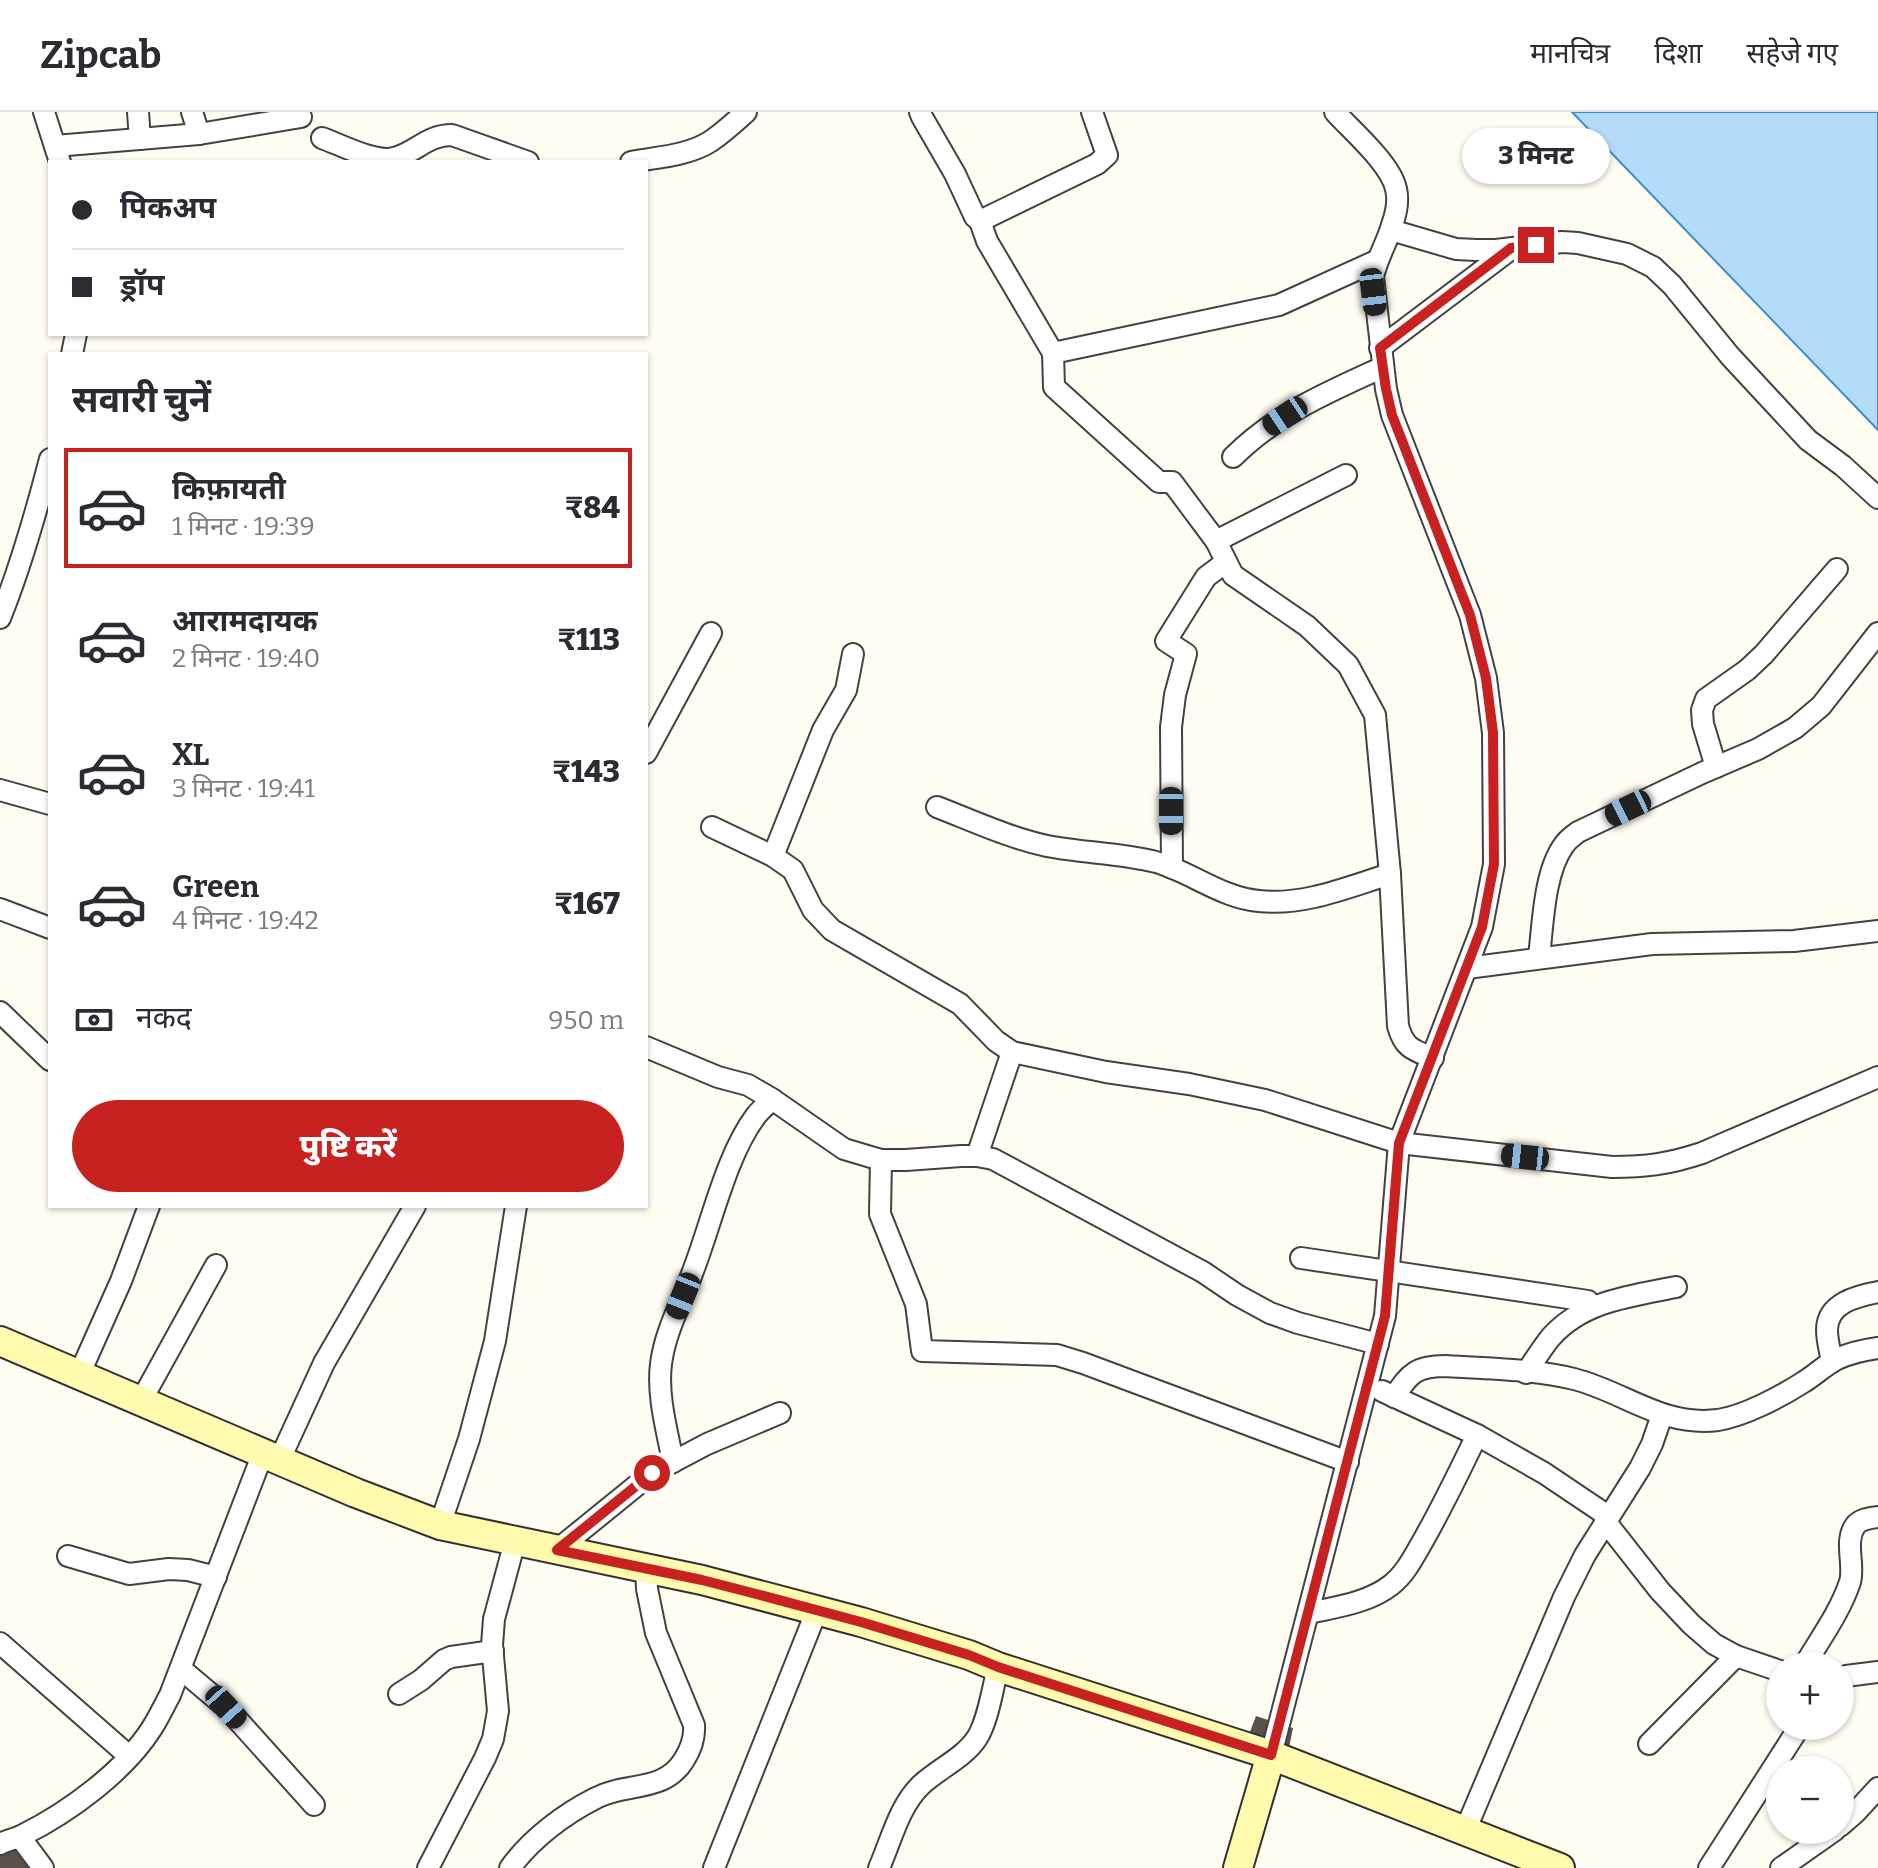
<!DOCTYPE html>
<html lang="hi">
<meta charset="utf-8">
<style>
:root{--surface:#fff;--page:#f2f2f3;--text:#2b2b33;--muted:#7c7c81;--line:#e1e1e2;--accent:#c72120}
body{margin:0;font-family:Bitter,"Noto Sans Devanagari",serif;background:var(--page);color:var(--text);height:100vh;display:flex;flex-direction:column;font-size:30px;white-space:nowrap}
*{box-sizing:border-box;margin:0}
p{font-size:26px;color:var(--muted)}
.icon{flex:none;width:44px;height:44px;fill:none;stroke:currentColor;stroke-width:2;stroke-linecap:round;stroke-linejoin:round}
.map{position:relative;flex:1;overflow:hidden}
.drawer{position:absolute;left:48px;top:240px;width:600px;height:856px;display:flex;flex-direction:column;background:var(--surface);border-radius:0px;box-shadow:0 2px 6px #0004}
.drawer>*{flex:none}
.top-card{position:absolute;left:48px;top:48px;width:600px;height:176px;border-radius:0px;box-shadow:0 2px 6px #0004;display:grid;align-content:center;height:176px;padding:0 24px;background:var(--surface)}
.controls{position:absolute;left:1766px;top:1540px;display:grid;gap:16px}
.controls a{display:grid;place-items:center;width:88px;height:88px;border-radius:50%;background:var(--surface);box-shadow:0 2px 6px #0004;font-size:40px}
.end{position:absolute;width:36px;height:36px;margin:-18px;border:10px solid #c72120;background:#fff;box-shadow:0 0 0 4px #fff}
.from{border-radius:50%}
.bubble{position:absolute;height:56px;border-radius:28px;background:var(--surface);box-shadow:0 2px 6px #0004;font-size:26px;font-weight:800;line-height:56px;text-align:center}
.car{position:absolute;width:24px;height:48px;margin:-24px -12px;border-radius:10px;box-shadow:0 0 6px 2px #0007;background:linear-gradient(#222 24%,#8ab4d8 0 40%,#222 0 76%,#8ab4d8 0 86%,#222 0)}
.top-card b{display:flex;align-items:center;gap:28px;height:76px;font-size:30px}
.top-card b+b{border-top:2px solid var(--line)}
.top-card i{width:20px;height:20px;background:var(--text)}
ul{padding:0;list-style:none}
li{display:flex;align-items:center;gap:24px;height:120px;margin:0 16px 12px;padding:0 8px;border:4px solid transparent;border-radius:0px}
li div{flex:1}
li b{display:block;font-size:30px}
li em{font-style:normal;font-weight:800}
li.selected{border-color:var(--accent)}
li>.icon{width:72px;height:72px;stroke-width:1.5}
h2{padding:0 24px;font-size:36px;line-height:96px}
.pay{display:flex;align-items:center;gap:20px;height:88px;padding:0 24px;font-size:30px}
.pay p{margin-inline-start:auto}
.cta{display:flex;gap:16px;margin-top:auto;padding:16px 24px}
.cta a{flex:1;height:92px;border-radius:48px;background:var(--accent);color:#fff;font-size:32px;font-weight:800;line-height:92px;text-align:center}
header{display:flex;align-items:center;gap:48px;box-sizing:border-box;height:112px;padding:0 40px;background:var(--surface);border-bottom:2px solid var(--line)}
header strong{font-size:38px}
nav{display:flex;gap:44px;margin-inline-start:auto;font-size:28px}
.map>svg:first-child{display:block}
.water{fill:#b4dcf9;stroke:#388dd3;stroke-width:2}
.building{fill:#59514b}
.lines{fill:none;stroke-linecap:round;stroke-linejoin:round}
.street-casing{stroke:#424242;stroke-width:24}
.secondary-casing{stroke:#313131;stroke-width:32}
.street{stroke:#fff;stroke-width:20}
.secondary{stroke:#fffaad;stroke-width:28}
.route{stroke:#c72120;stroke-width:10}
</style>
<header>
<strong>Zipcab</strong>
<nav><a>मानचित्र</a><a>दिशा</a><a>सहेजे गए</a></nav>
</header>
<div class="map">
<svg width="1878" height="1756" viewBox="0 0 1878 1756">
<rect width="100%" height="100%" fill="#fffdf2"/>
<path class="water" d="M1572,0H1878V318Z"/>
<g class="building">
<path d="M1256,1604L1293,1616L1288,1641L1248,1625Z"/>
<path d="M17,1729L37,1756H0V1741Z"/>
</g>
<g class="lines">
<defs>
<g id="street">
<path d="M44,0L60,50"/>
<path d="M138,0L140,27"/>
<path d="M192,0L199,22"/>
<path d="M920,0L922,5L955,62L975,105L980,109L987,129L1053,241L1054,275L1159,370H1172L1216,429"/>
<path d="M322,26C341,33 375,51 394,46C416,41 426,23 452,23L528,50"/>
<path d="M55,34L199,22L301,5"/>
<path d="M631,50C657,45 688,44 711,29C724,20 735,10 746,0"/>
<path d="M980,109L1097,52L1107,43L1092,0"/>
<path d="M1391,118L1456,137L1476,138H1496L1562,130L1578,131L1627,142L1653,155L1672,173L1730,244L1808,328L1843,354L1878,386"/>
<path d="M1380,236L1511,137"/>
<path d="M1053,241L1279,193L1376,149"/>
<path d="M72,242L76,222"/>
<path d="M1233,345C1276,302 1328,280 1383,255"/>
<path d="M1346,363L1216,429L1233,463L1307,514L1348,553L1375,603L1390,762L1398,914C1404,936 1413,938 1433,946"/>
<path d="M0,506C21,454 36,401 50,347"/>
<path d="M646,641L711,521"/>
<path d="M1716,655L1703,612L1702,598L1706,587L1747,558L1764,542L1837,457"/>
<path d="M0,678L50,692"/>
<path d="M937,695C973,709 1010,726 1047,734C1083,741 1121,741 1156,750C1191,760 1222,786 1259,789C1304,794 1348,775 1390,762"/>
<path d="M712,715L773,744L793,758L813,798L832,818L960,892L996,929L1012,940L1106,960L1189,972L1265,988L1399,1031L1612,1055C1646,1055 1669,1052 1702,1041L1878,965"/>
<path d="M773,744L823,618L846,578L853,542"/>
<path d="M1172,756L1171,615L1175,583L1186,542L1166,529L1206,465L1226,450"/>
<path d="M0,797L50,816"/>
<path d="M1539,845C1543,812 1544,760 1564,733C1568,727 1573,724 1578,720L1702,661L1758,637L1795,616L1821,594L1878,521"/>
<path d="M1467,856L1652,832L1794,829L1878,819"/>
<path d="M0,900L50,948"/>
<path d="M646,935L718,965L748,973L772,987L844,1037L881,1048H906L961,1044H977L993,1047L1203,1160L1237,1183L1270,1201L1298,1211L1378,1232"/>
<path d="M977,1044L1012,940"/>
<path d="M881,1048L880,1102L916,1192L922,1239L1057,1243L1083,1251L1348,1350"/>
<path d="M1301,1146L1588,1189"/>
<path d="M1832,1250C1830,1239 1827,1228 1827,1218C1827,1191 1857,1184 1878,1180"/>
<path d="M1526,1261C1534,1249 1542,1236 1551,1225C1583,1189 1631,1184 1676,1175"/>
<path d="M79,1263L121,1169L149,1094"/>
<path d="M1382,1279L1477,1323L1544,1361L1608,1404"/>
<path d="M1394,1285C1410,1261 1416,1254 1446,1254C1487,1257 1535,1257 1574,1267C1625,1280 1662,1315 1718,1308C1744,1304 1780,1285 1802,1271C1814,1264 1825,1253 1837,1247C1850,1241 1864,1238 1878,1236"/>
<path d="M141,1289L216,1153"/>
<path d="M279,1349L324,1251L415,1094"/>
<path d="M673,1350C667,1318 657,1284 661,1252C665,1219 682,1190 693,1159C711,1113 726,1044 755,1005C760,998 767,993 772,987"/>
<path d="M1605,1409L1660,1479L1691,1512L1714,1532L1736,1544L1780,1559"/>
<path d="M440,1413L469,1327L495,1229L516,1094"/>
<path d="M557,1438L652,1361L707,1332L780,1301"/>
<path d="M68,1444L129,1462L169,1457L188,1458L216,1465"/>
<path d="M1309,1501C1336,1495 1368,1491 1391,1473C1404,1463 1412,1448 1420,1434C1441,1398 1459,1360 1477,1323"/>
<path d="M0,1531L129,1644"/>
<path d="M1804,1554C1820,1527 1840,1500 1850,1470C1855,1453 1844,1430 1855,1414C1860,1407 1870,1406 1878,1405"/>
<path d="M181,1557L226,1595L314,1693"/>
<path d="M1840,1568L1846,1564L1878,1560"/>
<path d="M399,1582L421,1568L444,1548L451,1545L493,1539"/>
<path d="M1649,1632L1736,1544"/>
<path d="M1271,1643L1385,1204L1399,1031L1482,815L1494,752L1493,621L1486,566L1470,503L1392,303L1386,277L1373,165C1377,146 1387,131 1392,113C1396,102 1399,89 1396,77C1391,52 1352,19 1335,0"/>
<path d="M1840,1714L1855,1701L1878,1676"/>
<path d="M1465,1719L1564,1485L1585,1443L1640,1356L1652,1332L1662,1303"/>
<path d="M20,1725L43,1756"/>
<path d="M0,1732C7,1728 16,1727 23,1723C69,1700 124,1660 152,1616C159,1605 164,1594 170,1583L263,1341"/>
<path d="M428,1756L485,1646L493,1627L498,1599L492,1533L494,1507L515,1429"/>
<path d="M510,1756C531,1727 564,1702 596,1686C626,1670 664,1681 684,1648C691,1637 695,1626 694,1613L656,1521L647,1477L646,1457"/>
<path d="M714,1756L817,1498"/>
<path d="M879,1756C891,1729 899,1694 921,1673C938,1657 964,1646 977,1626C988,1609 993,1575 998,1555"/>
<path d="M1709,1756L1800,1614"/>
<path d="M1781,1756L1835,1718"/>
</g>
<g id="secondary">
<path d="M0,1229L356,1381L440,1413L702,1468L861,1510L969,1543L998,1555L1271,1643L1560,1756"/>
<path d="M1238,1756L1271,1643"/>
</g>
</defs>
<use href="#street" class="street-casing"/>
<use href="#secondary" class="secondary-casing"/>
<use href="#street" class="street"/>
<use href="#secondary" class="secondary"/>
</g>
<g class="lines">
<path class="route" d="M652,1361L557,1438L702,1468L760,1483L861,1510L969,1543L998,1555L1271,1643L1385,1204L1399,1031L1482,815L1494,752L1493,621L1486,566L1470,503L1392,303L1386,277L1380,236L1511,136L1536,133"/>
</g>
</svg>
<div class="controls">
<a>+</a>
<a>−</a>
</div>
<i class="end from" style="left:652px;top:1361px"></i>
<i class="end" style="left:1536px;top:133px"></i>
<div class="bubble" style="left:1462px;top:16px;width:148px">3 मिनट</div>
<i class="car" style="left:1373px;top:180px;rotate:173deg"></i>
<i class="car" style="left:1285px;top:304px;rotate:236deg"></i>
<i class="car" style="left:1628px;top:696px;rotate:244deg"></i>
<i class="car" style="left:1171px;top:699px;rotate:180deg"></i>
<i class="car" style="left:1525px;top:1045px;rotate:276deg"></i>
<i class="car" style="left:683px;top:1184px;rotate:202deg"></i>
<i class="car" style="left:226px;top:1595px;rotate:138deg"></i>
<div class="top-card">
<b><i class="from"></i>पिकअप</b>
<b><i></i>ड्रॉप</b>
</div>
<section class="drawer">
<h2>सवारी चुनें</h2>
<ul>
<li class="selected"><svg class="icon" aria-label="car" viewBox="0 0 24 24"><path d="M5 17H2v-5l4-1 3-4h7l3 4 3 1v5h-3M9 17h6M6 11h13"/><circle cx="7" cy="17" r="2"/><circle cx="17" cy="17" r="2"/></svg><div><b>किफ़ायती</b><p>1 मिनट · 19:39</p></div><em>₹84</em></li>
<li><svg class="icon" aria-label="car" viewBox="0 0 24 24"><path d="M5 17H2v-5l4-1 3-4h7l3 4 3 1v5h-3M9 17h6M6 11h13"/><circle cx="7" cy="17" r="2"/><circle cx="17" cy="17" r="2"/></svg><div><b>आरामदायक</b><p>2 मिनट · 19:40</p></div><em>₹113</em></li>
<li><svg class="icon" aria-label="car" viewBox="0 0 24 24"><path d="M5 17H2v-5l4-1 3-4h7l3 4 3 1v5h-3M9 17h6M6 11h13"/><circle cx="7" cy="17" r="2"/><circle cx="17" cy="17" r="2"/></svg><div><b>XL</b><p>3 मिनट · 19:41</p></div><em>₹143</em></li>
<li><svg class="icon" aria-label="car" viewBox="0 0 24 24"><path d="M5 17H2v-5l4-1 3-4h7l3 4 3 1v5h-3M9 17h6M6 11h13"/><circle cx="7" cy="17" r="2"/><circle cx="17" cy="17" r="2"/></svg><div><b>Green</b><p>4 मिनट · 19:42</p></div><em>₹167</em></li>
</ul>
<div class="pay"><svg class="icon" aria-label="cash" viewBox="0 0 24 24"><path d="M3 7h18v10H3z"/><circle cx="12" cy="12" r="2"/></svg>नकद<p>950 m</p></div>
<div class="cta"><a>पुष्टि करें</a></div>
</section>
</div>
